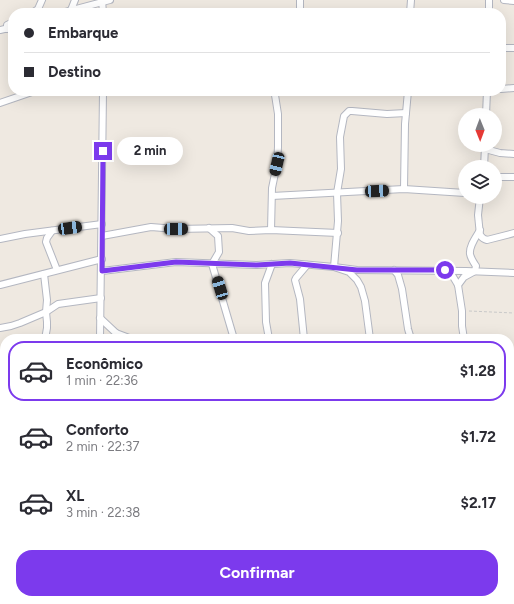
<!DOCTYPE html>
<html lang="pt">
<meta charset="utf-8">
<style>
:root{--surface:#fff;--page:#f7f7f7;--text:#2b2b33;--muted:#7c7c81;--line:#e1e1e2;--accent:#7c3aed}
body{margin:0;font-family:Figtree,sans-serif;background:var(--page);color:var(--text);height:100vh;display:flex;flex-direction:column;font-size:15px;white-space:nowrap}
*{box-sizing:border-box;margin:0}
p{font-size:13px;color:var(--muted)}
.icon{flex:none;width:22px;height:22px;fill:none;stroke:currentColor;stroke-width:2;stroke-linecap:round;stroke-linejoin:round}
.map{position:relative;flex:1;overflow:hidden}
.details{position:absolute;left:0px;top:334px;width:514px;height:270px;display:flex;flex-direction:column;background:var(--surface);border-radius:16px 16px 0 0;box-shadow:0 4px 16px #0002}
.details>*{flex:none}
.top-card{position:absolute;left:8px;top:8px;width:498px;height:88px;border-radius:16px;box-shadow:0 4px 16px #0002;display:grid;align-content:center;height:88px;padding:0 16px;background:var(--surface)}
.needle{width:26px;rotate:179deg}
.buttons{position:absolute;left:458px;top:108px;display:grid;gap:8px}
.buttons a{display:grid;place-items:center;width:44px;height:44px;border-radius:50%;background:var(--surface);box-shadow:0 4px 16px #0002;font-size:20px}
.end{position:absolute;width:18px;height:18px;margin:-9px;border:5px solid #7c3aed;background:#fff;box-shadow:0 0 0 2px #fff}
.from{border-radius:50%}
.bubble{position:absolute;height:28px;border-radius:14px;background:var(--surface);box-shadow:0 4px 16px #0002;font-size:13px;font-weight:700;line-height:28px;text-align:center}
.car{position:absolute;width:12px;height:24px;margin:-12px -6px;border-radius:5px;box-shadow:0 0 3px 1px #0007;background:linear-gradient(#222 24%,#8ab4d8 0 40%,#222 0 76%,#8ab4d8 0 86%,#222 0)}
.top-card b{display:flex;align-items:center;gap:14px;height:38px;font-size:15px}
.top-card b+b{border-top:1px solid var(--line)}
.top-card i{width:10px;height:10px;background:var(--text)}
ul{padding:7px 0 0;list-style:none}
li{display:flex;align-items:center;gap:12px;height:60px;margin:0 8px 6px;padding:0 8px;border:2px solid transparent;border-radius:16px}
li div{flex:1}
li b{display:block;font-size:15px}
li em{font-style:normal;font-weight:700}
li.active{border-color:var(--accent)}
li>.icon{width:36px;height:36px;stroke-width:1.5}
.action{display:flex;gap:8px;margin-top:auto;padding:8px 16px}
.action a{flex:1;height:46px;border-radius:16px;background:var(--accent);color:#fff;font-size:16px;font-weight:700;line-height:46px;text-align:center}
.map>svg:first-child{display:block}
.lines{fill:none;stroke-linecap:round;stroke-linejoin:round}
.street-casing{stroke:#b4b7c1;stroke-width:8}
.path{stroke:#c9c9c9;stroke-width:1;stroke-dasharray:3 2;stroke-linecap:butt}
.street{stroke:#fff;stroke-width:6}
.route{stroke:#7c3aed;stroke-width:5}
</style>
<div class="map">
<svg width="514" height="604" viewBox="0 0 514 604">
<rect width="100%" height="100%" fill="#efe9e1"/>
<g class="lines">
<defs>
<g id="street">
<path d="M102,0L103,13"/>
<path d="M300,0V13"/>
<path d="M504,0L514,1"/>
<path d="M71,10L75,0"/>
<path d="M32,13L38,9L42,0"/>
<path d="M61,13L110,0"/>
<path d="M410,13L411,0"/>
<path d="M489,13V0"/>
<path d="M7,29V25L13,22"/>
<path d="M0,30L13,27"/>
<path d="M501,48H514"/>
<path d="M501,89L514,88"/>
<path d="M0,103L35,91"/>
<path d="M486,115L487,91"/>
<path d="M485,149L500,153L514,154"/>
<path d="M484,167L485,147"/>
<path d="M495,177H514"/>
<path d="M404,189L405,124L408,91"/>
<path d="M272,196L404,189L465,193"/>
<path d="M480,197L478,215L480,235C482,238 483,239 487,240L514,233"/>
<path d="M209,228L218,236L219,252L212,264L234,339"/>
<path d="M271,230L272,188L277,164L278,147V114L275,95L276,91"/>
<path d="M52,231L47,238L46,242L57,270"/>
<path d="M102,236L151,227L176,229L232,228L249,231L271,230L338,233"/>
<path d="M0,239L25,234L102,224"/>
<path d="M394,270L398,275L402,289L408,329L411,339"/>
<path d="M445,270L452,275L458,285L462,311V326L464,339"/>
<path d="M102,271L176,262L257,265L290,263L334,267L357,270L466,271L514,273"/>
<path d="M44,274L47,300L46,312L47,322V328L45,339"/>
<path d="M0,285L102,259"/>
<path d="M458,285L464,277L475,271L476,266C474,263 471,259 470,254C469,246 476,237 480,230"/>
<path d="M100,318L116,333L119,339"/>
<path d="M0,328L11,326L20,323L46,312L58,304L101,298"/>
<path d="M116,333L132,339"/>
<path d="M100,339L103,91"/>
<path d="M269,339L266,322L265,283L272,264"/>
<path d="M304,339L300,299L295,280L296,278L307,265"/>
<path d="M370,339L365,301L361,287L357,280L349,272L334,267L338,221L337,193L341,169L340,137L344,116L349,111H352L387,114L406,113"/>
<path d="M509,353H514"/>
<path d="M0,367L5,366"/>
<path d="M0,386L3,398L4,427L5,434"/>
<path d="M509,439L514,438"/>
<path d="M509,465H514"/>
<path d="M0,489L5,488"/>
<path d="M509,508H514"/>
<path d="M312,599L352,604L380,602L404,599"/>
<path d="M414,599L417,602V604"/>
<path d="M459,600C477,600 495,601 512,604"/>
<path d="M97,604V599"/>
<path d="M208,604V599"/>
<path d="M245,604L246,599"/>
</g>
</defs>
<use href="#street" class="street-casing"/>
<path class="path" d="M469,311L514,313"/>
<use href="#street" class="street"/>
</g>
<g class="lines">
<path class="route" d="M103,151L102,271L176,262L257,265L290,263L357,270H445"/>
</g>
</svg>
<div class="buttons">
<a><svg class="needle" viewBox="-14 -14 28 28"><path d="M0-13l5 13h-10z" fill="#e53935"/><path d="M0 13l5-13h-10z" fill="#7c7c81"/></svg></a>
<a><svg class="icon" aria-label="layers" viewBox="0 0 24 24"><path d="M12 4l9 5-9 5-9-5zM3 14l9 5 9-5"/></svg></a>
</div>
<i class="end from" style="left:445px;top:270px"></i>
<i class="end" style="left:103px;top:151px"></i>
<div class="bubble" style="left:117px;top:137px;width:66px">2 min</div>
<i class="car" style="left:277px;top:164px;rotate:193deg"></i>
<i class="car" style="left:377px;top:191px;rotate:87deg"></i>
<i class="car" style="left:70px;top:228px;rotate:82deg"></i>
<i class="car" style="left:176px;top:229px;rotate:89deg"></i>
<i class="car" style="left:220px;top:288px;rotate:343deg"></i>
<div class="top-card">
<b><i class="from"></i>Embarque</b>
<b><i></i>Destino</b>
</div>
<section class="details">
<ul>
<li class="active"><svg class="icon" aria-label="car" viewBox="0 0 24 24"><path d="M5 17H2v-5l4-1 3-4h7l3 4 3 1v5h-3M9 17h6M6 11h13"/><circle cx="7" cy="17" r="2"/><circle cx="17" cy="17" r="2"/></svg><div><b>Econômico</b><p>1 min · 22:36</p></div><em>$1.28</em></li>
<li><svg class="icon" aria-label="car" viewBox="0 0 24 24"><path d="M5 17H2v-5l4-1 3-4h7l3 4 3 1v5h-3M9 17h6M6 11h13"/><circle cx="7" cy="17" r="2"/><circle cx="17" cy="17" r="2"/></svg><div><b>Conforto</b><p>2 min · 22:37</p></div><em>$1.72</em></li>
<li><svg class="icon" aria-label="car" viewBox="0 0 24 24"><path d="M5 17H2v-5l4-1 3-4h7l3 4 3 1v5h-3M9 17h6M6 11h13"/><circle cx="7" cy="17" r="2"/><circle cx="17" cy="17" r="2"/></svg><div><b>XL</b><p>3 min · 22:38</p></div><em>$2.17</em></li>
</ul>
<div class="action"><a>Confirmar</a></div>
</section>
</div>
